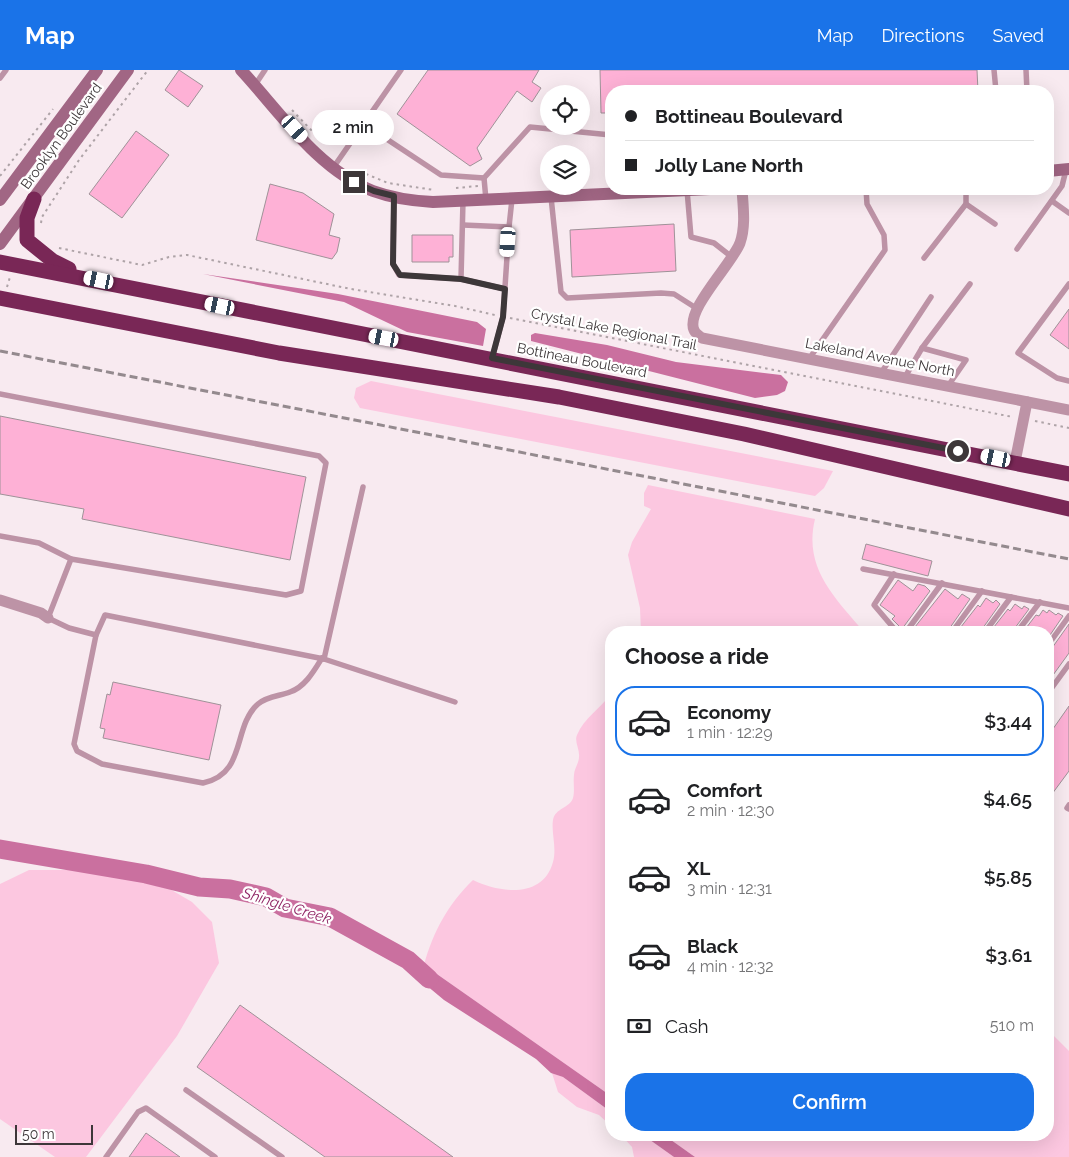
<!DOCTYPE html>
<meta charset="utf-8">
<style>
:root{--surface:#fff;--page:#f2f2f2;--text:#202124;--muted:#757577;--line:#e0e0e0;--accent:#1a73e8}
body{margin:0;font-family:Raleway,sans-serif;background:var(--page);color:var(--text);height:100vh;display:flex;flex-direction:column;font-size:19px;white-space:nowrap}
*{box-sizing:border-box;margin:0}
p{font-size:16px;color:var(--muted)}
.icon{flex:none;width:28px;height:28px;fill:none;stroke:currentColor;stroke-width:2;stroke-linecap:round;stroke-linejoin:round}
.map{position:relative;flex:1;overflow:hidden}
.details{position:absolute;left:605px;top:556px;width:449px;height:515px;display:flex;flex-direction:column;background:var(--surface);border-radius:20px;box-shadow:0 5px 20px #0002}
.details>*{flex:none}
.guide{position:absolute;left:605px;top:15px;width:449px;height:110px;border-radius:20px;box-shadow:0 5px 20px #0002;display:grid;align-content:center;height:110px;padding:0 20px;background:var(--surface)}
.controls{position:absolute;left:540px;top:15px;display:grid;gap:10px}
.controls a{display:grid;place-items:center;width:50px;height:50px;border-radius:50%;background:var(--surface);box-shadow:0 5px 20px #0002;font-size:25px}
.scale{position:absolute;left:15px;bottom:12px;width:78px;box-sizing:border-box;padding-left:5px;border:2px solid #3d3739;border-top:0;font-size:14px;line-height:18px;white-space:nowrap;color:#3d3739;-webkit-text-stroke:4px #fff;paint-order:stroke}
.end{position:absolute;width:22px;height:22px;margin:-11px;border:6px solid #3d3739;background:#fff;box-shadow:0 0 0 2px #fff}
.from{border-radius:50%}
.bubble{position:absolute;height:35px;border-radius:18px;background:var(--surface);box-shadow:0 5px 20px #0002;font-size:16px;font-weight:600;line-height:35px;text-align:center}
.car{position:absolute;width:15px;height:30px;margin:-15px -8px;border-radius:6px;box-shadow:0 0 4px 1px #0007;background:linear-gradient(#fff 24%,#345 0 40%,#fff 0 76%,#345 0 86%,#fff 0)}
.guide b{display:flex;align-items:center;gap:18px;height:48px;font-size:19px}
.guide b+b{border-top:1px solid var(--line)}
.guide i{width:12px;height:12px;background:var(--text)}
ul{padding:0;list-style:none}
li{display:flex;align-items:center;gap:15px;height:70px;margin:0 10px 8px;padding:0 10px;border:2px solid transparent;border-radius:20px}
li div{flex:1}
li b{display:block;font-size:19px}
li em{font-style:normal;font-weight:600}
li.on{border-color:var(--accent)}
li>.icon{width:45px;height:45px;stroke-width:1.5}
h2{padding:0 20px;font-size:22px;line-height:60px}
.pay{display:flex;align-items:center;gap:12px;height:55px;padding:0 20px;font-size:19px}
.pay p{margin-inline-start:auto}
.primary-button{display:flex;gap:10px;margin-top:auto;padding:10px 20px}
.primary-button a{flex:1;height:58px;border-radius:20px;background:var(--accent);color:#fff;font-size:20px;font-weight:600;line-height:58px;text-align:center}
header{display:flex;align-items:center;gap:30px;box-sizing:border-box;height:70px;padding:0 25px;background:var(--accent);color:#fff}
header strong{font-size:24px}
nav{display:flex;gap:28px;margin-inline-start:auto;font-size:18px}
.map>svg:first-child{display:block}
.green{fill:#fcc7e0}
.water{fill:#ca709f}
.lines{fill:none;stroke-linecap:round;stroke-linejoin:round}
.river{stroke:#ca709f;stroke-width:19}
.building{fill:#feb1d6;stroke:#9f9298}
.path{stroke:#aea3a7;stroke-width:2;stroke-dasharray:2.5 4;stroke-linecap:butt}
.lane{stroke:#bd93a6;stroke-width:5.5}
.street{stroke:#bd93a6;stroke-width:11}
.secondary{stroke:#a16684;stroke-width:12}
.highway{stroke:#792756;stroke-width:15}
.rail{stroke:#948a8e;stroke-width:3;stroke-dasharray:8 4;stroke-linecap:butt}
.route{stroke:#3d3739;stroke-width:6}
.labels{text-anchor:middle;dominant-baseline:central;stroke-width:4.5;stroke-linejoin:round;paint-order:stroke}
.street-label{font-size:14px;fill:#3d3739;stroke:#fff}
.water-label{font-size:15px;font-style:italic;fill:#8f2464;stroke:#fff}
</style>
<header>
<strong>Map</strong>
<nav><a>Map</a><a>Directions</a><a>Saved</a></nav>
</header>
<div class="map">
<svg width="1069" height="1087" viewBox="0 0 1069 1087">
<rect width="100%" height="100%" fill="#f8eaf0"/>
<g class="green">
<path d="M371,311L833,401L824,418L815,426L360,338L354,328L356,318Z"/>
<path d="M648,415L815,449C803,498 835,528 864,562H641L640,538L628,485L632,472L651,439L644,436V423Z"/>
<path d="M611,624V1026L424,895C433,862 448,834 473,810C500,823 543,829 553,792C557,778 551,762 553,750C555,738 570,738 573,728C575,720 573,714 574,705C574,699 579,693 579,687C580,680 574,671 577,665C584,648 600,639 611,624Z"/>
<path d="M29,800H87L168,818L192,832L212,852L219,893L177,966L86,1087H55L0,1049V814Z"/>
<path d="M1048,960L1069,981V1087H695L664,1065H1048Z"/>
<path d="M552,1003L563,1007L611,1042V1056L599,1045L577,1037L558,1022Z"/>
<path d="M621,1065H643L674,1087H634L632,1077Z"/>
</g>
<g class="water">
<path d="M203,204L338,224L477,252L486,259L483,276L407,262L344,232Z"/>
<path d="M535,263L607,275L676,292L781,305L788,312L785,321L777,325L755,328L531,271V265Z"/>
<path d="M410,888L424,895L611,1026V1042L563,1007L551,1003L536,989L444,930L414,905Z"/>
<path d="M643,1065H664L695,1087H674Z"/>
</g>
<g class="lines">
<path class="river" d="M0,779L146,804L199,817L230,819L266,827L285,838L330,847L408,890L429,909"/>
</g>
<g class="building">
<path d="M179,0L203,16L188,37L165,20Z"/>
<path d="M428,0H539L532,12L541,18L532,32L517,21L477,78L482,89L470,96L397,44Z"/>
<path d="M600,0H977L978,21H611V43H601Z"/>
<path d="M136,61L169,85L122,148L89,124Z"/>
<path d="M270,114L303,123L334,144L329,165L340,168L337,182L332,189L256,170Z"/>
<path d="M674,154L676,201L572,207L570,160Z"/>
<path d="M412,165H453V187H449V192H412Z"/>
<path d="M1069,239V279L1050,265Z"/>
<path d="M0,346L306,407L290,490L82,449L84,439L0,424Z"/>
<path d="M866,474L932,491L928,506L862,489Z"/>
<path d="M898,510L913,521L918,514L925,516L930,521L902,559L892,549L895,546L880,535Z"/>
<path d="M945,519L958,529L962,524L970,529L947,562H911Z"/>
<path d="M986,528L993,533L996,530L1000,534L980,562H957L978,535L980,537Z"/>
<path d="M1015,534L1022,539L1024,536L1029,539L1012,562H990L1008,539L1010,541Z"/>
<path d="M1043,540L1047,543L1049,540L1056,545L1058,543L1063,546L1048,568V562H1023L1036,545L1039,546Z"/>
<path d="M1069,554V583L1048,612V580L1052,578Z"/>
<path d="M113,612L221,635L209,690L103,668L105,659L100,658L107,624L110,625Z"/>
<path d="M1069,636V701L1052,724L1048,720V666Z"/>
<path d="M240,935L453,1087H325L197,997Z"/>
<path d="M146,1063L180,1087H129Z"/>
</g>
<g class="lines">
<g class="path">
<path d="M292,40L315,64"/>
<path d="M366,104L388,113L434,120"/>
<path d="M0,106L53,39"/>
<path d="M456,118L478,116"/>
<path d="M41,153L42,147L79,90L148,0"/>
<path d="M59,178L142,195L169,187L187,185L351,219L455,236L495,245"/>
<path d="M7,217L10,207"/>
<path d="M510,248L1013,347"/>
<path d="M1035,351L1069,358"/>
</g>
<g class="lane">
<path d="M994,0L996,21"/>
<path d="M1026,0L1027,21"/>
<path d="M0,8L6,0"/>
<path d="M255,15L265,0"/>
<path d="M365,51L373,60L441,105L484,108L530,57L611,65"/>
<path d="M333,98L401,0"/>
<path d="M484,108L486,130"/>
<path d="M687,120L691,167L714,173L733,188"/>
<path d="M394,126L393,194L399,205L461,209L505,219"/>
<path d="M551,127L561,222L567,228L661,223L674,224L696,238"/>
<path d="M1052,131L1069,143"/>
<path d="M966,134L995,154"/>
<path d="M463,155L509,157L503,247L492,289"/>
<path d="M509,157L512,129"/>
<path d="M1017,179L1062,116L1066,100"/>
<path d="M924,188L966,134V119"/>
<path d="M461,209L463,131"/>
<path d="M1069,214L1018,283L1057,308L1069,311"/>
<path d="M922,278L970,214"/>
<path d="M809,289L885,180L884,165L867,134L866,119"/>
<path d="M881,303L931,227"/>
<path d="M905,307L922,278L966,290L948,316"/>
<path d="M0,324L319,386L326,393L301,521L286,525L71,489L48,548L69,558L96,565L74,674L77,681L102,694L203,713C247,704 232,657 258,634C267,626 280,626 290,622C305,617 314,601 322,588"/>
<path d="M0,466L39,473L71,489"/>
<path d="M863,499L1069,538"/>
<path d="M894,504L874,535L897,562"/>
<path d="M906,562L942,513"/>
<path d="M952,562L982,521"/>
<path d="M985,562L1011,527"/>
<path d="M1017,562L1040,532"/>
<path d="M96,565L105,545L324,589L455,632"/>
<path d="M1048,575L1069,546"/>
<path d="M324,589L363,417"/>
<path d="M1048,623L1069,594"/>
<path d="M1069,735L1067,738L1069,739"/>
<path d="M186,1020L282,1087"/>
<path d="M106,1087L138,1042L146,1038L215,1087"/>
</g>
<g class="street">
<path d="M742,119C743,136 746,156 740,173C732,194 685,240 694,260C695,263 699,266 702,268L1069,340"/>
<path d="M1015,392L1027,332"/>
<path d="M0,530L41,543L48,548"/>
</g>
<g class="secondary">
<path d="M241,0C280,42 318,100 373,121C392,128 414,131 433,132L710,119"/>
<path d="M1048,101L1069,99"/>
<path d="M0,130L97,0"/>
<path d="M0,174L128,0"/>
</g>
<g class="highway">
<path d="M34,129L27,148V170L53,191L69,199"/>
<path d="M0,192L1069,404"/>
<path d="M0,228L279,283L559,327L744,364L1069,439"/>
</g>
<path class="rail" d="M0,281L1069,489"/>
</g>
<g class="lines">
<path class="route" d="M354,112L374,121L394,126L393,194L400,205L461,209L505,219L503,247L492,288L958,381"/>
</g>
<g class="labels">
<g class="street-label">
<text transform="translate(61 66) rotate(-54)">Brooklyn Boulevard</text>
<text transform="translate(614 259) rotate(11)">Crystal Lake Regional Trail</text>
<text transform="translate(880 287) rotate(11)">Lakeland Avenue North</text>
<text transform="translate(582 290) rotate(11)">Bottineau Boulevard</text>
</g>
<g class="water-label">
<text transform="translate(287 836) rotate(17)">Shingle Creek</text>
</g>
</g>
</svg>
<div class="controls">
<a><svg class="icon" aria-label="locate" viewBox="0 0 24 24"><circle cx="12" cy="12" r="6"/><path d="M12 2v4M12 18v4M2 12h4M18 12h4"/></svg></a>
<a><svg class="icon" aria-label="layers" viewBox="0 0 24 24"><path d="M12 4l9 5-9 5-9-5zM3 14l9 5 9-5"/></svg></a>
</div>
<div class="scale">50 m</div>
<i class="end from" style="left:958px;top:381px"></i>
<i class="end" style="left:354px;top:112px"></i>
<div class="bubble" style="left:312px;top:40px;width:82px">2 min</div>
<i class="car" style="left:295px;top:59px;rotate:138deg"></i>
<i class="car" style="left:508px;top:172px;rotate:184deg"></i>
<i class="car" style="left:99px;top:210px;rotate:282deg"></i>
<i class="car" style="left:220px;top:236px;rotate:282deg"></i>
<i class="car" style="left:384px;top:268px;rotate:281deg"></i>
<i class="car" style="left:996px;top:388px;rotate:282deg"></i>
<div class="guide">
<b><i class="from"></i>Bottineau Boulevard</b>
<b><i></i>Jolly Lane North</b>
</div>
<section class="details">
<h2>Choose a ride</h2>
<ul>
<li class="on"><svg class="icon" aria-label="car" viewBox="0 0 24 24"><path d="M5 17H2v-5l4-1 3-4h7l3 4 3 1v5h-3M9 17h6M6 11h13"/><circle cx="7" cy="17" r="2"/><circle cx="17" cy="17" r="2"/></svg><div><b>Economy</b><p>1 min · 12:29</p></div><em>$3.44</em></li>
<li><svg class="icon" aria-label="car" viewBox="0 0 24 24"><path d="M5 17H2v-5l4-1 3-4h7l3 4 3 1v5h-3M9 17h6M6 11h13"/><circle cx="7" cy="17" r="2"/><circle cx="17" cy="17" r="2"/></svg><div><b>Comfort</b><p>2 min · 12:30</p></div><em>$4.65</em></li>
<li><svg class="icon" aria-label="car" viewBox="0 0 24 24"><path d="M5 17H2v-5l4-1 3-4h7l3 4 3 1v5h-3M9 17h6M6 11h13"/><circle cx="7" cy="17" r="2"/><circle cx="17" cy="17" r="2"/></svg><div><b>XL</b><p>3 min · 12:31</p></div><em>$5.85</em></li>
<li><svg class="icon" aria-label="car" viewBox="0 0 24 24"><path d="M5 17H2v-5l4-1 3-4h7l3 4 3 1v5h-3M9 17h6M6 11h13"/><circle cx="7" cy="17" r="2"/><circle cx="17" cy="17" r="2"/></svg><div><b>Black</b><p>4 min · 12:32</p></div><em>$3.61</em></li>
</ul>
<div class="pay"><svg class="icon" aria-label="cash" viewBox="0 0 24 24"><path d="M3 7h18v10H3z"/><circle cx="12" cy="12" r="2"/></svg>Cash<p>510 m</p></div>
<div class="primary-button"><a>Confirm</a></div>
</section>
</div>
